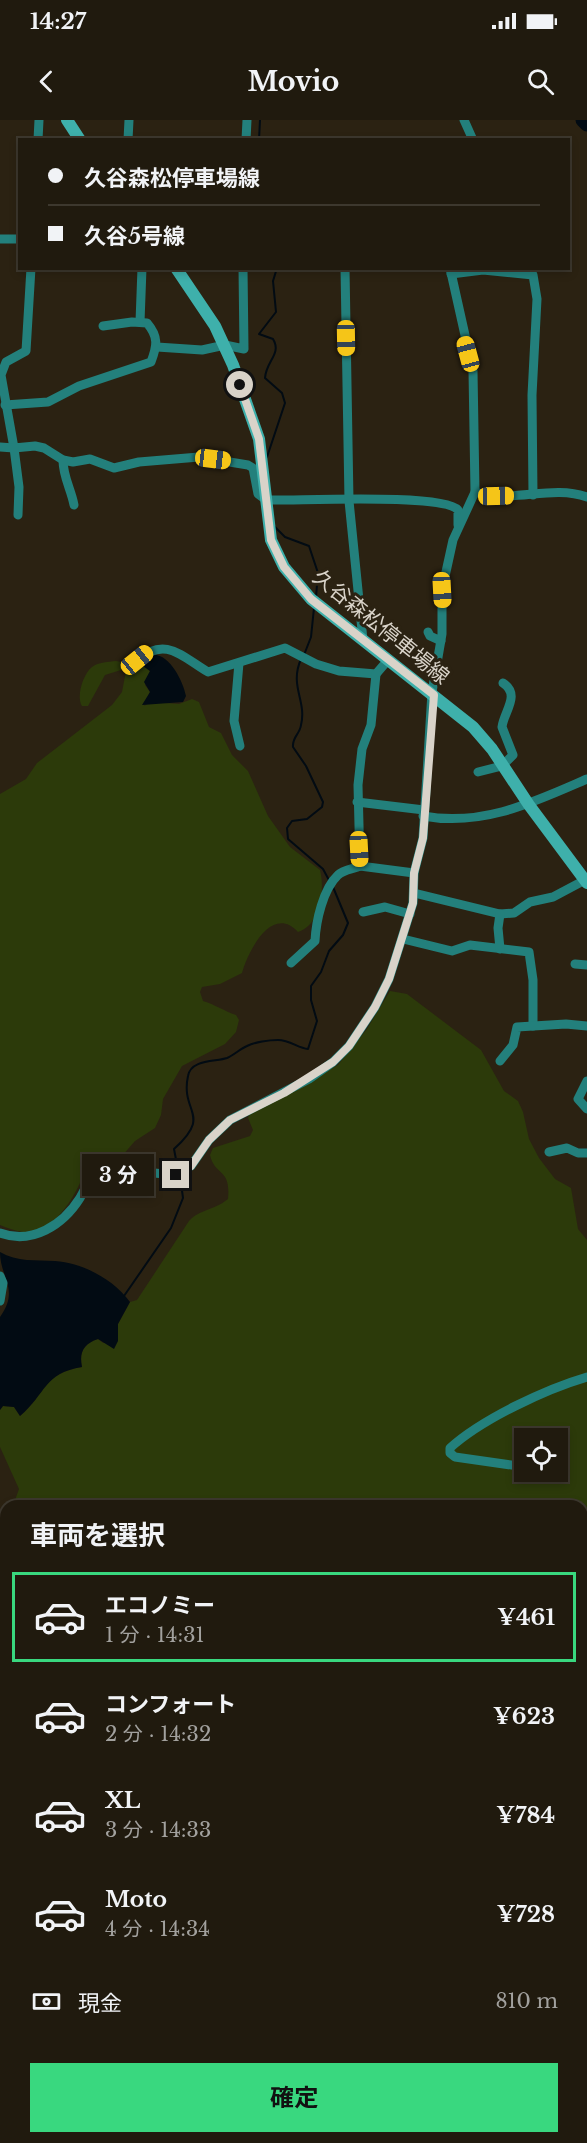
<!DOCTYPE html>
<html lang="ja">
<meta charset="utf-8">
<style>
:root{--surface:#201a0e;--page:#2d271c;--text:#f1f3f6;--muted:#a2a19e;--line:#3d382e;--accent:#39d87f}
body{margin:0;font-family:"Libre Baskerville","Noto Sans JP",serif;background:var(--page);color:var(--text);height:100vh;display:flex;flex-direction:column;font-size:22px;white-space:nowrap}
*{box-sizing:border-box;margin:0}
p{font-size:20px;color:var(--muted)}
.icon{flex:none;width:33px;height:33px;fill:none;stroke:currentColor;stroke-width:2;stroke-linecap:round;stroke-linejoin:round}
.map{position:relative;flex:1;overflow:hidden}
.details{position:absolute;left:0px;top:1380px;width:588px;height:644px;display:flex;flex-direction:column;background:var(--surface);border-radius:18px 18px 0 0;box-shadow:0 3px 9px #0003,0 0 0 2px var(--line)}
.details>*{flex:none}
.hud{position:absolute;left:18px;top:18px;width:552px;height:132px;border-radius:0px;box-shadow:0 3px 9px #0003,0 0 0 2px var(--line);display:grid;align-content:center;height:132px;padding:0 30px;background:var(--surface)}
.fabs{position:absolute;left:514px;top:1308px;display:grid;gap:12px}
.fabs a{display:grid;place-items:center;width:54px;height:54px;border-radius:0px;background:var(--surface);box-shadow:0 3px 9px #0003,0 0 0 2px var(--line);font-size:30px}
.end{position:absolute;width:27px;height:27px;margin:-14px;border:8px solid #d9d3c9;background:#111;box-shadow:0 0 0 3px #111}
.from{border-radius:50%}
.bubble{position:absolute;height:42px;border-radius:0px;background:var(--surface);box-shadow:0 3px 9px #0003,0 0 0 2px var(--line);font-size:20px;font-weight:700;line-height:42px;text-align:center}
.car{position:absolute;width:18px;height:36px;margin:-18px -9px;border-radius:8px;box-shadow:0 0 4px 2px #0007;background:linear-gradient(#f5c518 24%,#345 0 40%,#f5c518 0 76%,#345 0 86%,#f5c518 0)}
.hud b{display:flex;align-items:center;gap:21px;height:57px;font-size:22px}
.hud b+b{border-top:2px solid var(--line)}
.hud i{width:15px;height:15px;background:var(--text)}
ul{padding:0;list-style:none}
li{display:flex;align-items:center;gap:18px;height:90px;margin:0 12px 9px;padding:0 18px;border:3px solid transparent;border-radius:0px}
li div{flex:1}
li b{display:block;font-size:22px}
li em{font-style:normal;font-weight:700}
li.selected{border-color:var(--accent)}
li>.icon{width:54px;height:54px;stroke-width:1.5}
h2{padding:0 30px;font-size:27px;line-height:72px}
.pay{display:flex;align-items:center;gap:15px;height:66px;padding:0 30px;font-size:22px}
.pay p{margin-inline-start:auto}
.action{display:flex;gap:12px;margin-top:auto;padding:12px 30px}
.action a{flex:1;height:69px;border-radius:0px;background:var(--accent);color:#111;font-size:24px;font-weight:700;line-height:69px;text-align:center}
.status{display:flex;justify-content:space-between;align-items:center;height:42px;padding:0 30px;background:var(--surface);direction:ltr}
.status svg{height:16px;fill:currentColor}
header{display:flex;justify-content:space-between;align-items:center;height:78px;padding:0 30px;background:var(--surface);font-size:27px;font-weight:700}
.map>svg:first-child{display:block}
.green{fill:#2c3a0a;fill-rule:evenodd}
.water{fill:#020b13}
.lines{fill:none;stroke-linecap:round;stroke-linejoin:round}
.stream{stroke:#020b13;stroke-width:2}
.river{stroke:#020b13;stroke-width:15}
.minor{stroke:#23807c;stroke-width:9}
.secondary{stroke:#3eb0ab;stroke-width:12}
.route{stroke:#d9d3c9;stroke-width:8}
.labels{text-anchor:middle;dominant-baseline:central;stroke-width:6;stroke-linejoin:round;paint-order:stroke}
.street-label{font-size:21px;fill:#d9d3c9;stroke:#2b2212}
</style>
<div class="status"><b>14:27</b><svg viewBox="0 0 49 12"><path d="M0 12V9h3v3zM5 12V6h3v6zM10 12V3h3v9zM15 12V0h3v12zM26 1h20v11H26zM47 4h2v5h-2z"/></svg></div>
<header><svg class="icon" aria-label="back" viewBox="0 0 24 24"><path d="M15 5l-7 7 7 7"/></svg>Movio<svg class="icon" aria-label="search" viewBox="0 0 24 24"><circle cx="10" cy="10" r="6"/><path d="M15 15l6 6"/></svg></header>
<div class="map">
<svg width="587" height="2023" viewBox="0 0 587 2023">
<rect width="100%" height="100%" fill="#2b2212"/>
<g class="green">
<path d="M116,541L143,546L150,551L145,565L150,572L144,586L151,582L179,584L192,579L199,582L209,607L221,613L232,635L248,651L268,696L290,727L320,750C325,769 321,805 298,812C272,784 248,831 242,853L220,864L202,867L200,872L203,881C216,885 224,891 236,895L239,900L236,912L225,924L182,946L163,979L161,995L155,1008L135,1021L115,1044L83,1056C73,1080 54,1113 23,1112C16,1111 7,1108 0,1105V674L26,659L37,643L112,585L122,572L126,551L121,550L105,555L88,586H82C76,577 83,554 92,547C99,542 108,542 116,541Z"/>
<path d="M390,871L407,874L481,930L504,971L518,981L523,992L529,1019L539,1038L555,1059L571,1068L578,1109L587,1120V1686L582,1689V1386H13L19,1369L0,1327V1290L3,1286L14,1287L20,1296C47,1273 41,1254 82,1247C79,1233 83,1224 98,1219L103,1223L118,1221V1204L130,1182L137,1180L189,1101C200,1089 213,1091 228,1079C231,1047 215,1057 210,1035L213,1028L250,1016L253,1010L248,998L251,991L338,945L367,909ZM525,1318H558V1352H525Z"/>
<path d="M0,1503L6,1513V2018H240L232,2023H0Z"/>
<path d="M587,1820V2023H331L335,2018H582V1824Z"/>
</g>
<g class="water">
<path d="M151,535C169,532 183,561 186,576L183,582L142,585L150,572L144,562L150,551L143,546Z"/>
<path d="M0,1132C17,1142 36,1140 55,1141C83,1143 113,1159 130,1182L118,1204V1221L114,1229L98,1219C83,1224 79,1233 82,1247C44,1253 46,1274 20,1296L14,1287L3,1286L0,1290V1197C20,1169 0,1158 0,1132Z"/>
</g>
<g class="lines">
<g class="stream">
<path d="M259,20L260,0"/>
<path d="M267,337L285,283L282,273L265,258C266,241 282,234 273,219L259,214L276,192L273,161L277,148"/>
<path d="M275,407L285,417L309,426L318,453L316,477"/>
<path d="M304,535L311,517L314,488"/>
<path d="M301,539C289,566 307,581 301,605C300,614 292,617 293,627L306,646L323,682L322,687L307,699L292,701L287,708L288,719L323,749L330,762"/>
<path d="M178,1050L174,1029C213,994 180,993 188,956C191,939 216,942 227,938C234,935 240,929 247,926C255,922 269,920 278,920C290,920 298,928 308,929L317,901L311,880V866L321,852L329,831L343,815L348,803L333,767"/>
<path d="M124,1176L171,1108L183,1078L180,1056"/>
</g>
<path class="river" d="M583,0L587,4"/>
<g class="minor">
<path d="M464,0L473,20"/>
<path d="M38,20L39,0"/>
<path d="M128,20L129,0"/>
<path d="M246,20L247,0"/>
<path d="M0,119H20"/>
<path d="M31,148L26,231L6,242L1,255L14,328L35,326L44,328L63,340L73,342L90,339L114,348L139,342L199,337L248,345L253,348L258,374L266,380C297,381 443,373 458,390V405"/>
<path d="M345,148L349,381L363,520"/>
<path d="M451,154L483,150L533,155L537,179L532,275L533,375"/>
<path d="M140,202L142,148"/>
<path d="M157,227L202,230L225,225L244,229L243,148"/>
<path d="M5,285L48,282L79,266L151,242C157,226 159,217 147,203L132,202L103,206"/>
<path d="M0,327L14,328L19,367L18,395"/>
<path d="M63,340C63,357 71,369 74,385"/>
<path d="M475,372C511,384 552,364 587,377"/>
<path d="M428,512L430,516L441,521"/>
<path d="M137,540C166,516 181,536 208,552L285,528L316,544L339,551L376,554L388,540"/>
<path d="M239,543L234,601L240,626"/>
<path d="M376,554L371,605L362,629L358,665L360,746L414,753"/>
<path d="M478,652L502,646L513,635L502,607C504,591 521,575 503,563"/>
<path d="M357,682L424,690"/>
<path d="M423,696C483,707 534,682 587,659"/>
<path d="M414,773L500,794L514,793L530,782L553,777L587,759"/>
<path d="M363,792L385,787L410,794"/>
<path d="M403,819L452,831L470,825L529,832L533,860V906"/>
<path d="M500,829L498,808L500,794"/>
<path d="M291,843L315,821C316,801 323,769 338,755C343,750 353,749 360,746"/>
<path d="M575,844L587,845"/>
<path d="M500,941L513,925L517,907L566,904L587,906"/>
<path d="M587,961L578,979L587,989"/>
<path d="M549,1032L567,1028L578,1033H587"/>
<path d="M0,1113C32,1125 63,1105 80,1078C85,1069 88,1061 96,1054L132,1051L176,1055L191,1046L209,1020L230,1000L309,959L333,942L349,926L375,887L389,859L413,783L414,753L423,718L432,572L442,514V470L453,420L475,372L473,251L450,148"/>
<path d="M0,1156L3,1163L0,1181"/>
<path d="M525,1347L455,1337L450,1333V1328C482,1299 546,1269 587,1257"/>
<path d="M540,1352L555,1356"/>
<path d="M582,1740L587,1741"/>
</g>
<g class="secondary">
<path d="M67,0L80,20"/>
<path d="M176,148L215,206L233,245L259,319L271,420L284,447L311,479L473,607L492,629L529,685L587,763"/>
</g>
</g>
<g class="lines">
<path class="route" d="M176,1055L191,1046L209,1020L230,1000L284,973L333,942L349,926L375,887L389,859L413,783L414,753L423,718L434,575L311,479L284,447L271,420L259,319L240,265"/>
</g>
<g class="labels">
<g class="street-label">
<text transform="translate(381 507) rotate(39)">久谷森松停車場線</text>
</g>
</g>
</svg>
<div class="fabs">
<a><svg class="icon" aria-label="locate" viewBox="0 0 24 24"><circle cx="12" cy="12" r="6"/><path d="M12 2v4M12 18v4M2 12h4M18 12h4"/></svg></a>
</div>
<i class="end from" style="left:240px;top:265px"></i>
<i class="end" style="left:176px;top:1055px"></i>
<div class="bubble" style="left:82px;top:1034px;width:72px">3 分</div>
<i class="car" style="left:346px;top:218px;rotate:179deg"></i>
<i class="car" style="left:468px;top:234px;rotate:345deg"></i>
<i class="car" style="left:213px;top:339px;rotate:97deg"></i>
<i class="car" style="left:496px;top:376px;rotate:89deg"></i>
<i class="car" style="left:442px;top:470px;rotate:177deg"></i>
<i class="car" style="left:137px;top:540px;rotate:51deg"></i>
<i class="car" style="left:359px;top:729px;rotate:177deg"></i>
<div class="hud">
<b><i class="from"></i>久谷森松停車場線</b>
<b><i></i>久谷5号線</b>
</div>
<section class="details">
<h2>車両を選択</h2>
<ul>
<li class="selected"><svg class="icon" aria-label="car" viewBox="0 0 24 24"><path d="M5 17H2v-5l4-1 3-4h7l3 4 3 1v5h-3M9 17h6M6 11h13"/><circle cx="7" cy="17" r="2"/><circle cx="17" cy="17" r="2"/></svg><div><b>エコノミー</b><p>1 分 · 14:31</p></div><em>¥461</em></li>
<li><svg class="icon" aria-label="car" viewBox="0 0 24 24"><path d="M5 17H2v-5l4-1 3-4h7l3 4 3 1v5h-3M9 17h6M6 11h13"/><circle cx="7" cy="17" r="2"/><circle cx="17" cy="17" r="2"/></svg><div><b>コンフォート</b><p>2 分 · 14:32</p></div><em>¥623</em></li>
<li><svg class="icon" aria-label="car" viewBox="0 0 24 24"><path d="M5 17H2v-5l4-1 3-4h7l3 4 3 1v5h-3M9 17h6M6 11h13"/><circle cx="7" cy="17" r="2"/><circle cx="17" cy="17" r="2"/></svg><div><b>XL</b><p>3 分 · 14:33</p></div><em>¥784</em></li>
<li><svg class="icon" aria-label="car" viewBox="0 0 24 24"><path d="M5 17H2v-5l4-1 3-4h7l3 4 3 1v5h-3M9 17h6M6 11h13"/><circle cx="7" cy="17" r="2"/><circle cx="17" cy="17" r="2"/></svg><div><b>Moto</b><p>4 分 · 14:34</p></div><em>¥728</em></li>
</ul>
<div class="pay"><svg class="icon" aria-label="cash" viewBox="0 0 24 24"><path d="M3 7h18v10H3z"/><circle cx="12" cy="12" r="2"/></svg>現金<p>810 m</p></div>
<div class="action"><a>確定</a></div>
</section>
</div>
